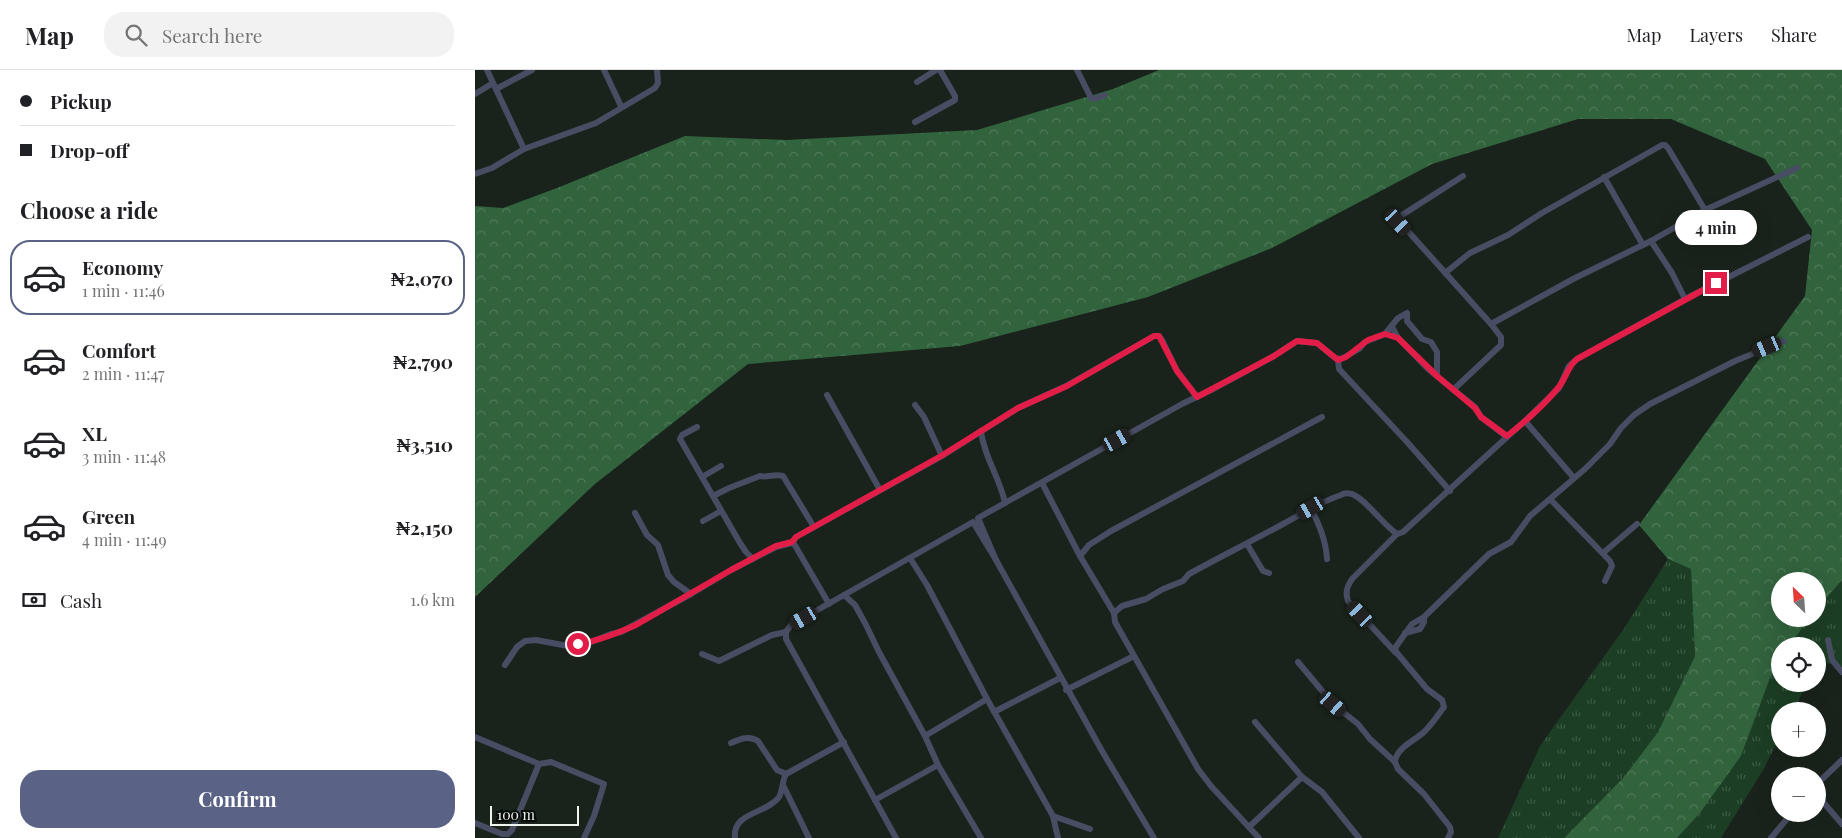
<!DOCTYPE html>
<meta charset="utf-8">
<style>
:root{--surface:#fff;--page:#f2f2f2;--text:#202124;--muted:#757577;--line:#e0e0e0;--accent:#5a6286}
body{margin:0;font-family:"Playfair Display",serif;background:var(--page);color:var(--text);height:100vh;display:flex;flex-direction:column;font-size:19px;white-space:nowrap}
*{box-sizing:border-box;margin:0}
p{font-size:16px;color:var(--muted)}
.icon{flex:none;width:28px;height:28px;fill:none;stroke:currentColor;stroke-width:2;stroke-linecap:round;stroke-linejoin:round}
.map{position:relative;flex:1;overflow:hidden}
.side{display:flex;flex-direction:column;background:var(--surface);width:475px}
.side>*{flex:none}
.hud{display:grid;align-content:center;height:110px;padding:0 20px;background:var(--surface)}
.needle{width:32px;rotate:335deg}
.controls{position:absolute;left:1296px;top:502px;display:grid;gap:10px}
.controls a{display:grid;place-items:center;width:55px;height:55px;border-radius:50%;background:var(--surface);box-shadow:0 5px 20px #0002;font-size:25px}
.scale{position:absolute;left:15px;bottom:12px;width:89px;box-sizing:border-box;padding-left:5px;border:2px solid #edf4ee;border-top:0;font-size:14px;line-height:18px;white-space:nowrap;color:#edf4ee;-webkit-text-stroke:4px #070b08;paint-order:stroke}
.end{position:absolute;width:22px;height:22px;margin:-11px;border:6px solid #e11d48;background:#fff;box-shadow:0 0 0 2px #fff}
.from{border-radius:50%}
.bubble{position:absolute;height:35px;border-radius:18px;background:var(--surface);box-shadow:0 5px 20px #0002;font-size:16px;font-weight:700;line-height:35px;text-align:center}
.car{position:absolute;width:15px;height:30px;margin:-15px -8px;border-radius:6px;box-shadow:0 0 4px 1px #0007;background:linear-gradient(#222 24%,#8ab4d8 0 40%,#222 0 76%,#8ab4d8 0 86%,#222 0)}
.hud b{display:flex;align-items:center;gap:18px;height:48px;font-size:19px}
.hud b+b{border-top:1px solid var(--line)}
.hud i{width:12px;height:12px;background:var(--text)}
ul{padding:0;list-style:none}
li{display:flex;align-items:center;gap:15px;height:75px;margin:0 10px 8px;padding:0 10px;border:2px solid transparent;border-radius:20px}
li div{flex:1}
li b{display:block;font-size:19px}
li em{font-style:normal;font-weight:700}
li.current{border-color:var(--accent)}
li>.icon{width:45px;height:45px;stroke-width:1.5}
h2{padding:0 20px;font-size:22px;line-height:60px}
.pay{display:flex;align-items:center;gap:12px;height:55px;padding:0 20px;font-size:19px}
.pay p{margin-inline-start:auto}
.cta{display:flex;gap:10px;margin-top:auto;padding:10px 20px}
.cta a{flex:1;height:58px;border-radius:20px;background:var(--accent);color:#fff;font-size:20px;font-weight:700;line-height:58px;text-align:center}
header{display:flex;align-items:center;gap:30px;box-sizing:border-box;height:70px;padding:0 25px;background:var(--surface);border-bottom:1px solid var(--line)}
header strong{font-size:24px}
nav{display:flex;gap:28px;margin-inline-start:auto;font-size:18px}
.search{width:350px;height:45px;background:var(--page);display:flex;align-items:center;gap:12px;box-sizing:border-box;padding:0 18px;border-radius:20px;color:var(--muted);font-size:19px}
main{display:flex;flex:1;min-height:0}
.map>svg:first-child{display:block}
.grass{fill:url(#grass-tufts)}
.forest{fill:url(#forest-crowns)}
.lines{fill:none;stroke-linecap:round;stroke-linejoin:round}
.street{stroke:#484d63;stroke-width:6}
.route{stroke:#e11d48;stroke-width:6}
</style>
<header>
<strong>Map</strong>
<div class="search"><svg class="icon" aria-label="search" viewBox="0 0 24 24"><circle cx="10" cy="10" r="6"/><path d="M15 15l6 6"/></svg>Search here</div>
<nav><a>Map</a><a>Layers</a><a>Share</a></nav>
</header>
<main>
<section class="side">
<div class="hud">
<b><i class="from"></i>Pickup</b>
<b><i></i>Drop-off</b>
</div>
<h2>Choose a ride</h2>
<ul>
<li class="current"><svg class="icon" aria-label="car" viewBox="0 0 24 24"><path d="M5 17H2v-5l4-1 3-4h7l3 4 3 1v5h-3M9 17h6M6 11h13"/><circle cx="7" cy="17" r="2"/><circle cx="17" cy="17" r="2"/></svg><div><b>Economy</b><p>1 min · 11:46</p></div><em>₦2,070</em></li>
<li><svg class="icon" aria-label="car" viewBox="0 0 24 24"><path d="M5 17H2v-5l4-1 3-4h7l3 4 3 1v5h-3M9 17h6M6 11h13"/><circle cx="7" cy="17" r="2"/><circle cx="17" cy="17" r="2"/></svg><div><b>Comfort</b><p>2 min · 11:47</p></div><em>₦2,790</em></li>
<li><svg class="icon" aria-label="car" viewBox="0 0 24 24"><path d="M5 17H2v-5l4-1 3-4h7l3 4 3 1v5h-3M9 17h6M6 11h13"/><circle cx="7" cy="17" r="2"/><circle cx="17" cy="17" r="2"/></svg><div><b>XL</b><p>3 min · 11:48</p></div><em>₦3,510</em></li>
<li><svg class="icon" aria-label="car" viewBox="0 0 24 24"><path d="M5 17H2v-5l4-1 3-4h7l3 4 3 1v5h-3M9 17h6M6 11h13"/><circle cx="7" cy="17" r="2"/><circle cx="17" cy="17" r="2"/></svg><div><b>Green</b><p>4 min · 11:49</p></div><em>₦2,150</em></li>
</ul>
<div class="pay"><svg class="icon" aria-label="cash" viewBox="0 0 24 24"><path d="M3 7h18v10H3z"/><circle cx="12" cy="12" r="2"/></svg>Cash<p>1.6 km</p></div>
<div class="cta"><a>Confirm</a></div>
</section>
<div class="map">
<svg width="1367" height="768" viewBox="0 0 1367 768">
<defs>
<pattern id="grass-tufts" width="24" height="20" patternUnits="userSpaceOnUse" patternTransform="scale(1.25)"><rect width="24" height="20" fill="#1c3e24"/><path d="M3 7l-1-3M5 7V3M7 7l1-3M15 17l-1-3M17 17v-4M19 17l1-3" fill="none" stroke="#3d5a44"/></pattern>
<pattern id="forest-crowns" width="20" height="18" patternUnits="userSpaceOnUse" patternTransform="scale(1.25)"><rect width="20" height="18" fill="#31633d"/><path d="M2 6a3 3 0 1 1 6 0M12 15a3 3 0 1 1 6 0" fill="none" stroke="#4f7a59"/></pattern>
</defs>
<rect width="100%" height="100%" fill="#19231b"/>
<g class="grass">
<path d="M1193,489L1216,499L1220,586L1183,662L1149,707L1089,768H1023L1065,676L1150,557Z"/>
<path d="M1367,510V596L1344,592L1343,594L1342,576H1314L1334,549H1342L1343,538Z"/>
<path d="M1305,591V614H1332L1318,641H1305V667L1288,700L1246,768H1202L1225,743L1266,686L1295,608Z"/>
</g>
<path class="forest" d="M684,0H1367V510L1343,538L1342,511H1305V549H1334L1314,576H1305V591L1295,608L1266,686L1225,743L1202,768H1089L1149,707L1183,662L1220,586L1216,499L1193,489L1164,455L1330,226L1337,160L1290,89L1196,49H1103L957,94L797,178L673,227L485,276L273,294L120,414L0,527V136L28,138L82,118L210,66L311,70L502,60L638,19Z"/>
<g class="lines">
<g class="street">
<path d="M12,0L49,79"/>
<path d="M129,0L146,36"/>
<path d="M602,0L616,28L619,29L630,25"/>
<path d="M442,12L461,0"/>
<path d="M21,19L57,0"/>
<path d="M0,24L18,13"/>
<path d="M440,52L480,30V26L465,0"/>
<path d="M0,104L17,98L49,79L121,53L180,18L183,13L182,0"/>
<path d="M988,106L924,147L923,150L1016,254"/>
<path d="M1129,107L1168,175"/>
<path d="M1230,140L1322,98"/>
<path d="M1176,171L1197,203L1210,229"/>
<path d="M970,203L995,183L1033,165L1067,143L1187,75H1190L1193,78L1230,140L1176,171L1100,208L1016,254L1026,267V275L978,320"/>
<path d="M917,257L923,268L953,299L1000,337L1006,347L1032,367L1050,351"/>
<path d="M863,290L864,299L933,373L975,421"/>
<path d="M352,325L405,420"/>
<path d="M440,335L449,347L467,386"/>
<path d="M222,357L207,365L205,369L265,473L271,482L278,489"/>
<path d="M506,361C509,387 525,408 530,433"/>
<path d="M227,407L246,396"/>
<path d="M1099,408L1050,351L1084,318L1094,296L1102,289L1210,229L1333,167"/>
<path d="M567,413L605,486L639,543L640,552L723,699L736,716L784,768"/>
<path d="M238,426L254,418L285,406C293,408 300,403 308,406L339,457"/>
<path d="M1076,430L1135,491L1137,496L1130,511"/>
<path d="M836,438C844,455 851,470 852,489"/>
<path d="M160,443L172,465L183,475L193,505L199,512L216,524"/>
<path d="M228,451L246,441"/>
<path d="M318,472L354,534"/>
<path d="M772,474L788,501L794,503"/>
<path d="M1128,483L1162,454"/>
<path d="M605,486L614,475L636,461L847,347"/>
<path d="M435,488L452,515L512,629L578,746L583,768"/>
<path d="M521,490L627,681L679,768"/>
<path d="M369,525L380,535L390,553L404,582L450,666L463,695L506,768"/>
<path d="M639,543L647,536L671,529L688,519L708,511L714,504C745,487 777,471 808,454C827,444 845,432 866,425C869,423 873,423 877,424C892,430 907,454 922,464L928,462L1032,367"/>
<path d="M930,563L945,559L949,552V547"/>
<path d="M1353,570L1357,590L1367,602"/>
<path d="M921,583L873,531C870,522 872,517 877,509L922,464"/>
<path d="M227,584L244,591L297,565L311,562"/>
<path d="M823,592L858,634L883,654L895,669L920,692L923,699L949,724L975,757L976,762L973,768"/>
<path d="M30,595L42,577L50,571L61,570L93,576L113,573L136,564L146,562L216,524L256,500L301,477L317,473L321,467L467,386L543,338L591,316L679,266H684L687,270L702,301L722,327"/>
<path d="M591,620L659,586"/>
<path d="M519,642L585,608"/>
<path d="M780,652L827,707L847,722L884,768"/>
<path d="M450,666L512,629"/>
<path d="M0,667L64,694L76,692L129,714L119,746L109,768"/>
<path d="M256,673C265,669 274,665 283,671L302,700L311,704"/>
<path d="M920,692C921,678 939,671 949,662C957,654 963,645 969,637L967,630L952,619L922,583L920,578L937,554L949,547L1014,484L1036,472L1055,446L1110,399L1135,374L1146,358L1159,345L1175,334L1260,291L1309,271"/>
<path d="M1342,714L1367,690"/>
<path d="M308,715L334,768"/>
<path d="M1342,725L1367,754"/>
<path d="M400,730L463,695"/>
<path d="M578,746L615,759"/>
<path d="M0,753L27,764H33L37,760L64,694"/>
<path d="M774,757L827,707"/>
<path d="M260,768C257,742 292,744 304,727C308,720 307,711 311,704L369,672"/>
<path d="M421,768L311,569V562L316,555L498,452L521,490L503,448L707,334L736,320L799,286L822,271L842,273L860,288L866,289L884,279L890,272L910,264L923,248L932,243V251L947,269L956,272L962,282V306"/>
<path d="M1296,768L1316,744"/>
</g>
</g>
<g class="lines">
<path class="route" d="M103,574C120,572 145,562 161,555L256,500L301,476L317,472L321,467L466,386L543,338L592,316L679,266H684L702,301L722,327L799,286L822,271L842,273L863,290L871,287L893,270L910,264L923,268L962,306L1000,338L1006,347L1032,366C1050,352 1068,336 1083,318C1091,309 1092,297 1102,289L1241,213"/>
</g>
</svg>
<div class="controls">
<a><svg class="needle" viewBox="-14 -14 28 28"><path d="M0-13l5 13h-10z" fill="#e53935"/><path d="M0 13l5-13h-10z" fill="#757577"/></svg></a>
<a><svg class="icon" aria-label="locate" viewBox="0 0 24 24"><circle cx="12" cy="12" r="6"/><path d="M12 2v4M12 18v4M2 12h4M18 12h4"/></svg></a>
<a>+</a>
<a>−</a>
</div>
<div class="scale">100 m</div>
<i class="end from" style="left:103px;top:574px"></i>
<i class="end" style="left:1241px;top:213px"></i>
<div class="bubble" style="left:1200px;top:140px;width:82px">4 min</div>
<i class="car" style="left:923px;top:152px;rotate:137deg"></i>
<i class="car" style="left:1292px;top:277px;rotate:247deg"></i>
<i class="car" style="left:642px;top:370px;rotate:61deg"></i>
<i class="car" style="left:836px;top:438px;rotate:240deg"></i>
<i class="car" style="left:885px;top:544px;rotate:317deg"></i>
<i class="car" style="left:329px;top:548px;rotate:240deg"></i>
<i class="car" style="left:858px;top:634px;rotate:131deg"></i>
</div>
</main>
